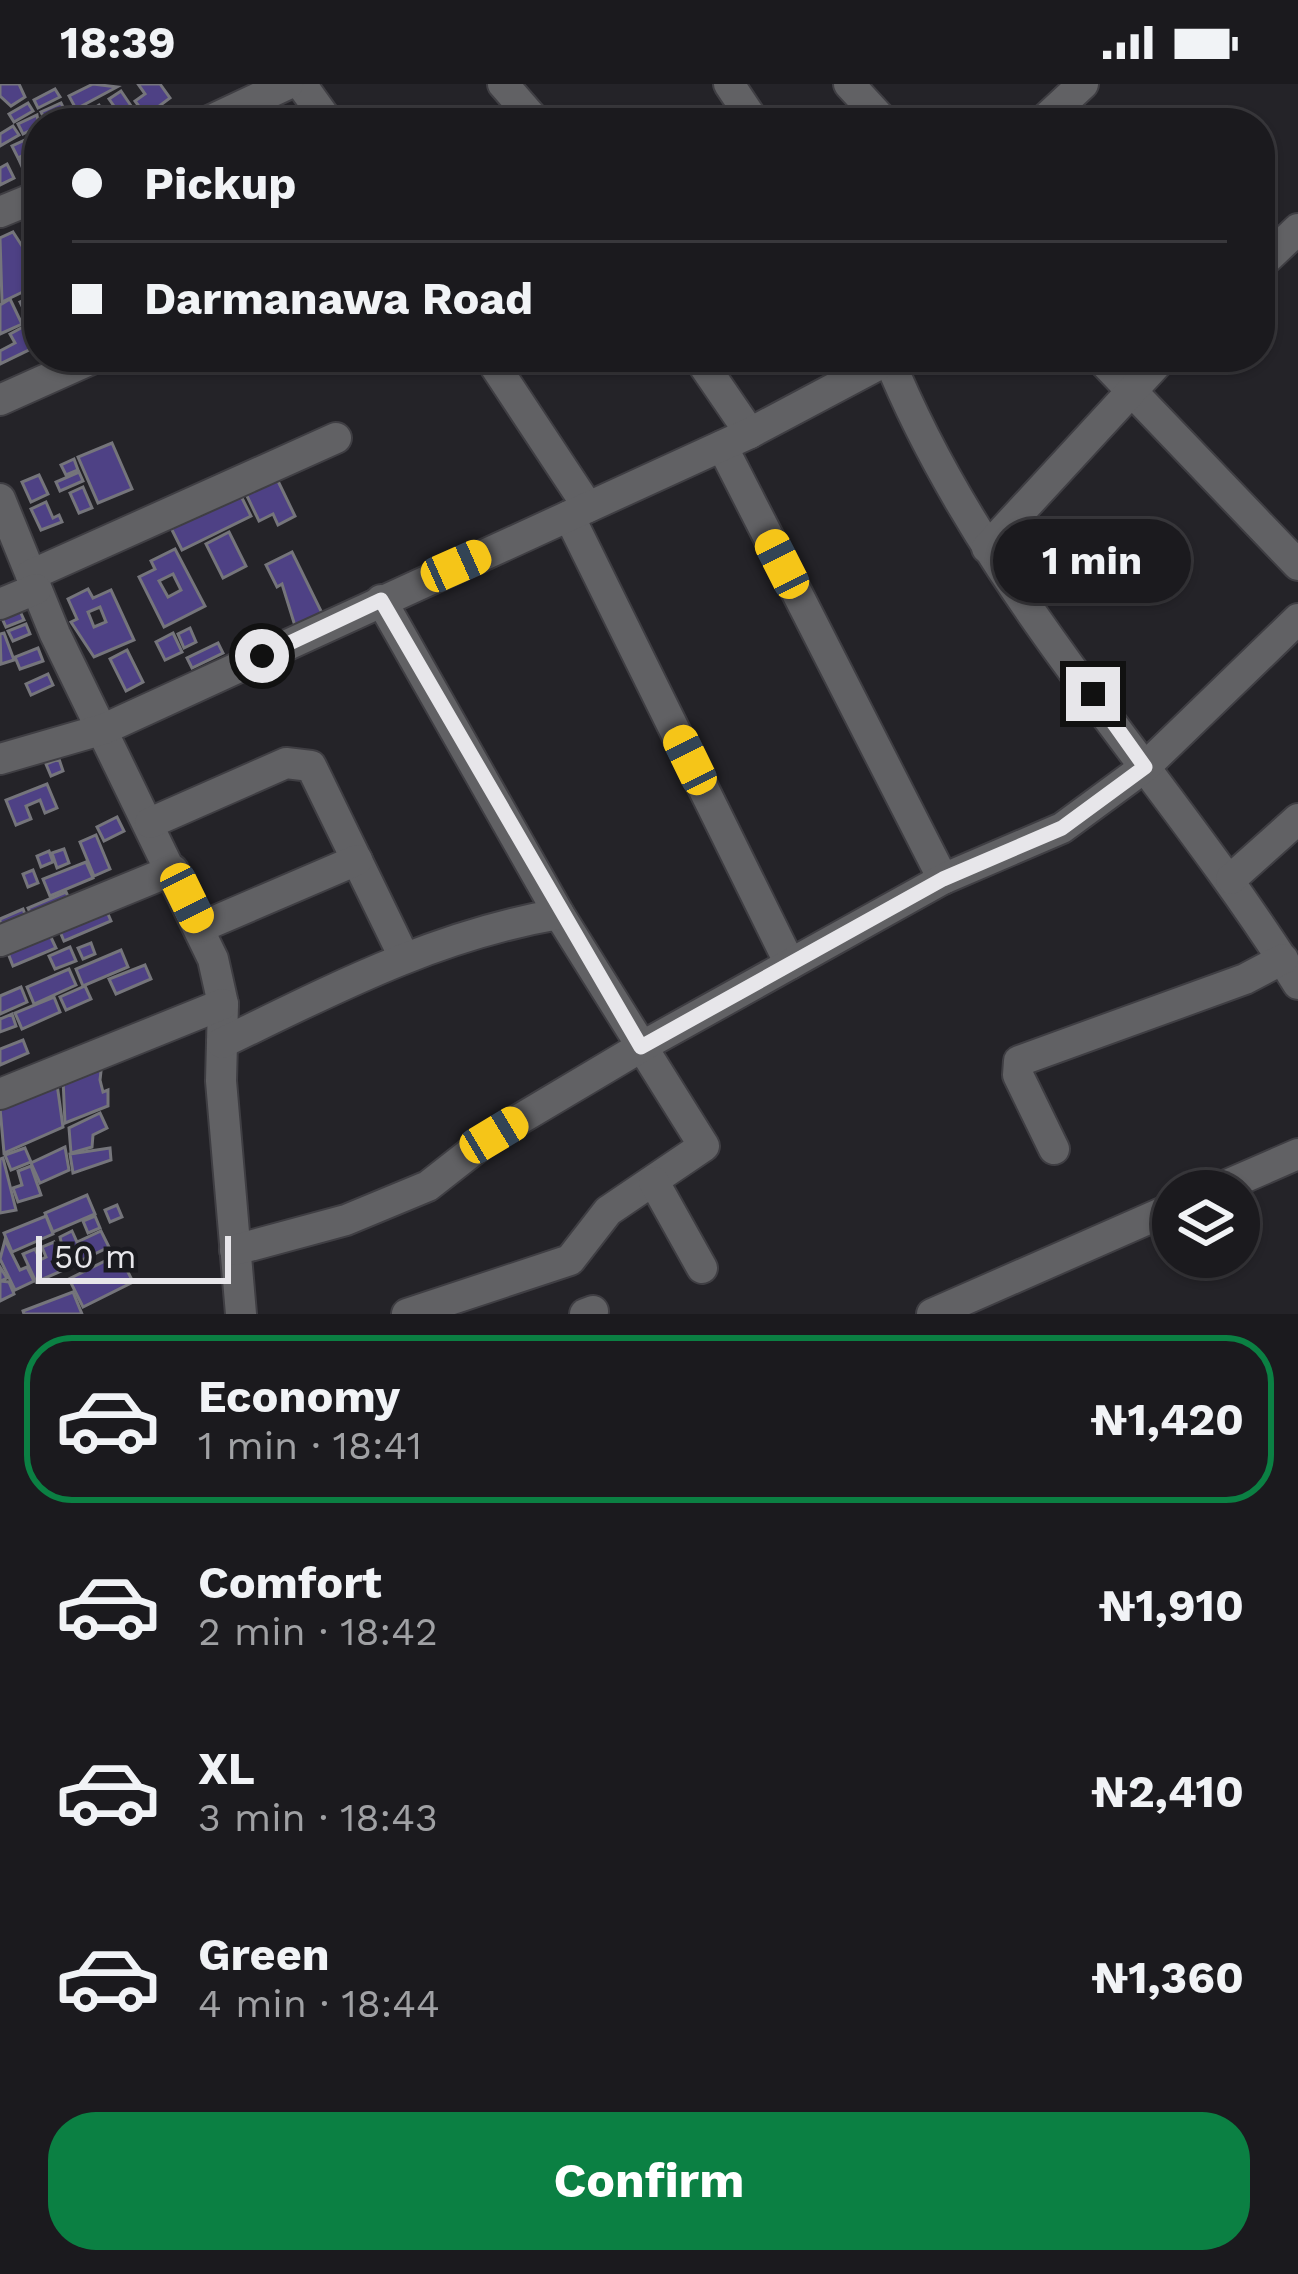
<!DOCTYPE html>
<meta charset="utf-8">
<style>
:root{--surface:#1b1a1e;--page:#242327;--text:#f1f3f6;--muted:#a0a1a4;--line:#39383c;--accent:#0b8043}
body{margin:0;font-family:"Work Sans",sans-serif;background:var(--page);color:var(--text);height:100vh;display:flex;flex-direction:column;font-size:45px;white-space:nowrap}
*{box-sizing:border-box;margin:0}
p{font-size:39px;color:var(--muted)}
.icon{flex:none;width:66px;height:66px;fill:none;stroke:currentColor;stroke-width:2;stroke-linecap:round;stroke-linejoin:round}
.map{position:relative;height:1230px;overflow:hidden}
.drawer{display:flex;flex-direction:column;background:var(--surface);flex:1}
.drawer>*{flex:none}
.banner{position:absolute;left:24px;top:24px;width:1251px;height:264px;border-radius:48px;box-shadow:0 3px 9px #0004,0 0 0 3px var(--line);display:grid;align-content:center;height:264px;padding:0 48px;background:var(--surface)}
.fabs{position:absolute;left:1152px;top:1086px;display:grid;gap:24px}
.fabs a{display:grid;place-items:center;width:108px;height:108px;border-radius:50%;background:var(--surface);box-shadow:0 3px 9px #0004,0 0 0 3px var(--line);font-size:60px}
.scale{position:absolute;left:36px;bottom:30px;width:195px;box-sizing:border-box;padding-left:12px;border:6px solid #e7e6ea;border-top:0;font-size:33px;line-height:42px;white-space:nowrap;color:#e7e6ea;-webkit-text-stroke:9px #1a1a1f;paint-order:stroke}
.end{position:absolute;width:54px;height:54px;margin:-27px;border:15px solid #e7e6ea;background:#111;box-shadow:0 0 0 6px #111}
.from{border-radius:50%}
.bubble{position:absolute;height:84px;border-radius:42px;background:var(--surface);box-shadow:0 3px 9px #0004,0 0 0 3px var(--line);font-size:39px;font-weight:700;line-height:84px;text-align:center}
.car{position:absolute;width:36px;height:72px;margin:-36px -18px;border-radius:15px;box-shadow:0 0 9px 3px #0007;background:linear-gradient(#f5c518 24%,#345 0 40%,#f5c518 0 76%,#345 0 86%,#f5c518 0)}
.banner b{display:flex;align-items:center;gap:42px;height:114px;font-size:45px}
.banner b+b{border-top:3px solid var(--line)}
.banner i{width:30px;height:30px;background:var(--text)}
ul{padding:21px 0 0;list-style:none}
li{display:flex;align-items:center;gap:36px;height:168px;margin:0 24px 18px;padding:0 24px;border:6px solid transparent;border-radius:48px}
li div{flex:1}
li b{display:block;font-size:45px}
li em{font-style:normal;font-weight:700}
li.on{border-color:var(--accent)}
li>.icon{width:108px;height:108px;stroke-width:1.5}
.cta{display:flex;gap:24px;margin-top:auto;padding:24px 48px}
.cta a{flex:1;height:138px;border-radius:48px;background:var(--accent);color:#fff;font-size:48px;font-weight:700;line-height:138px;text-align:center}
.status{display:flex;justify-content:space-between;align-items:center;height:84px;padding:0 60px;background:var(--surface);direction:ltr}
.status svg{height:33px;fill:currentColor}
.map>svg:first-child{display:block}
.building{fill:#4e4185;stroke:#75757b;stroke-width:3;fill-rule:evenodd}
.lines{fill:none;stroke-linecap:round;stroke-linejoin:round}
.minor-casing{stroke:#3f3e43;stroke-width:34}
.minor{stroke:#616164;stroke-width:30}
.route{stroke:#e7e6ea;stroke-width:15}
</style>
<div class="status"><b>18:39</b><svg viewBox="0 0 49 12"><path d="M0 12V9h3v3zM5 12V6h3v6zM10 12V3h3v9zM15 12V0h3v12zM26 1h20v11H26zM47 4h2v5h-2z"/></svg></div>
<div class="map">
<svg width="1298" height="1230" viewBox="0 0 1298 1230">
<rect width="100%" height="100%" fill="#242328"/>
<g class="building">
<path d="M0,0H19L25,13L11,22L0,12Z"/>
<path d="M93,0L117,3L76,25L69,12Z"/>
<path d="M138,0H160L170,14L146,32L135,17L145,10Z"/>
<path d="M55,5L60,13L38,24L34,16Z"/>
<path d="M121,7L142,38L141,39H126L109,15Z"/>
<path d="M28,19L33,27L14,38L9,30Z"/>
<path d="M61,19L65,27L45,36L41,28Z"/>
<path d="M99,21L110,39H95L88,28Z"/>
<path d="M37,31L39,42L23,50L18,40Z"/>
<path d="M13,42L19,51L0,62V50Z"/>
<path d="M25,56L31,67L18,74L12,62Z"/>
<path d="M33,69L38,81L24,87L19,76Z"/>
<path d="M7,80L14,94L0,101V84Z"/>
<path d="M38,134L39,152L34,155L25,142Z"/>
<path d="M13,148L39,188V200L2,218L0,154Z"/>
<path d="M35,211L39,261L0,280V267L15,259L10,250L23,243L29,254L36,251L20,218Z"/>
<path d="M10,215L22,240L0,250V221Z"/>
<path d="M112,359L132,405L98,419L78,373Z"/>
<path d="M74,375L78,386L66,391L61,381Z"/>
<path d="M79,388L83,397L60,407L56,398Z"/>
<path d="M39,391L48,410L31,418L22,398Z"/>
<path d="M277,395L295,432L278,441L273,430L259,437L246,410Z"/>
<path d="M83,403L92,424L79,429L70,409Z"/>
<path d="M240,410L251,432L182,466L171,444Z"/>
<path d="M46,418L53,434L59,431L62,438L41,446L31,425Z"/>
<path d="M229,448L246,482L223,494L206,460Z"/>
<path d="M175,465L205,522L164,543L139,493L155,485L151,477ZM173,490L181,506L168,513L159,497Z"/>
<path d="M292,468L322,529L295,542L282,500L277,503L266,481Z"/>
<path d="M88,505L93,514L111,506L134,556L94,573L71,538L77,535L68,515ZM100,523L106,538L94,543L88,528Z"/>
<path d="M19,525L24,536L6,543L1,532Z"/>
<path d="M26,540L30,550L13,557L8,547Z"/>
<path d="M190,544L196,558L184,564L178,550Z"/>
<path d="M4,549L14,576L1,580L0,550Z"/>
<path d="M173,549L182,568L165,576L156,558Z"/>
<path d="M218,559L223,569L192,584L187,574Z"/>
<path d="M38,564L43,577L20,585L15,573Z"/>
<path d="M127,566L143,598L126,607L110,575Z"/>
<path d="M48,590L53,601L31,611L26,600Z"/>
<path d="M59,675L63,687L51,692L46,680Z"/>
<path d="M47,700L57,724L45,729L40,716L26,722L31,735L16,741L6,716Z"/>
<path d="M117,733L124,747L104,757L97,743Z"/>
<path d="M96,751L110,785L94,792L80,758Z"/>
<path d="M64,765L69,779L57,784L52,769Z"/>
<path d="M49,767L53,778L41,783L37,772Z"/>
<path d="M86,778L93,794L50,812L43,795Z"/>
<path d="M33,786L38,799L28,803L23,790Z"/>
<path d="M66,808L72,821L34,837L28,824Z"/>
<path d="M105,823L111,837L64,857L58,843Z"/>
<path d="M23,825L28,838L1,850L0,835Z"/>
<path d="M48,847L56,864L13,882L6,864Z"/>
<path d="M91,859L95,870L83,875L78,864Z"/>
<path d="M70,863L76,877L55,885L49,872Z"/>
<path d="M121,866L128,883L83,902L76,885Z"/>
<path d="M145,881L151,895L116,910L109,895Z"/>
<path d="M69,885L76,901L34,920L27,903Z"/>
<path d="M85,902L91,915L66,926L60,913Z"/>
<path d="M21,903L27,918L0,930V912Z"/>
<path d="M54,913L60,928L22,945L15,929Z"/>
<path d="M12,930L16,942L0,948V935Z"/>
<path d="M23,956L28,969L0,981V965Z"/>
<path d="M102,978L100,996L103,1008L108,1006V1022L65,1039L63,995Z"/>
<path d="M57,1000L63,1043L4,1069L0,1024Z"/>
<path d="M100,1029L107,1044L93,1051L92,1063L71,1069L69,1044Z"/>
<path d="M65,1063L69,1086L40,1099L31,1079Z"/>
<path d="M25,1064L31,1078L11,1086L5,1071Z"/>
<path d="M110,1064L111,1076L73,1089L70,1070Z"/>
<path d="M3,1074L16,1126L0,1129V1075Z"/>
<path d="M31,1082L41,1111L18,1118L13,1104L22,1101L18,1087Z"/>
<path d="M87,1111L95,1130L53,1148L45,1129Z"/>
<path d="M117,1121L122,1133L110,1138L105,1126Z"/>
<path d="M46,1132L53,1150L12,1168L4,1149Z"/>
<path d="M95,1132L100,1144L88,1149L83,1137Z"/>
<path d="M72,1147L77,1158L101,1147L109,1163L67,1183L60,1153Z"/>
<path d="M5,1156L20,1186L27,1183L34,1197L15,1206L0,1175Z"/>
<path d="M54,1158L66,1185L36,1198L23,1170L35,1165L40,1176L46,1173L42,1163Z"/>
<path d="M119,1170L133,1198L83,1223L69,1195Z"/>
<path d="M0,1183L7,1194L1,1197L9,1198L14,1210L0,1217Z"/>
<path d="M73,1208L82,1230H24L23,1227Z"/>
</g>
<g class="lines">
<defs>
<g id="minor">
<path d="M301,0L329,39"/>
<path d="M503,0L537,39"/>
<path d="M729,0L755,39"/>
<path d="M849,0L885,39"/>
<path d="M205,39L288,0"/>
<path d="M1041,39L1083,0"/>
<path d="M0,128L39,112"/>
<path d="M1260,181L1298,145"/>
<path d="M489,273L588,423"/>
<path d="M698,273L750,349"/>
<path d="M888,273C982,506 1166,689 1298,900"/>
<path d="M1099,273L1298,481"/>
<path d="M0,316L96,273"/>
<path d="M722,362L943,795"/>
<path d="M0,415L55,550L213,875L223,920L221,997L241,1230"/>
<path d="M569,432L790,880"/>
<path d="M987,464L1163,273"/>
<path d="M31,491L336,354"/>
<path d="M381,516L559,830L704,1062L608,1127L570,1176L407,1230"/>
<path d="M0,520L36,505"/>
<path d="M0,675L104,645L750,349L893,273"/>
<path d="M150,739L286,679L311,682L403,871"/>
<path d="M1231,795L1298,735"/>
<path d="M201,843L357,776"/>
<path d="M0,857L173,786"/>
<path d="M222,959C333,905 436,851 559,830"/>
<path d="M0,1010L223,920"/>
<path d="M1054,1065L1018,991L1019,977L1245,895L1283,875"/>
<path d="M654,1098L702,1184"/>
<path d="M1213,1107L1298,1070"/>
<path d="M235,1166L346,1136L428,1102L493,1051L641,963L943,795L1062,744L1145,683L1298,535"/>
<path d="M585,1230L593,1227"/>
<path d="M932,1230L1173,1124"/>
</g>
</defs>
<use href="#minor" class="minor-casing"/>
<use href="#minor" class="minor"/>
</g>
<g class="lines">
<path class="route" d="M262,572L381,516L641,963L943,795L1062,744L1145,683L1093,610"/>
</g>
</svg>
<div class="fabs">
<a><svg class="icon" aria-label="layers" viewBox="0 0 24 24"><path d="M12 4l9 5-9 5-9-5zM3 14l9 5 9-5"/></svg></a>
</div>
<div class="scale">50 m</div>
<i class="end from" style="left:262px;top:572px"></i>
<i class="end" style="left:1093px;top:610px"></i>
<div class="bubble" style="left:993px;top:435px;width:198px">1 min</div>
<i class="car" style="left:782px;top:480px;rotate:333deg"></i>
<i class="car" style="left:456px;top:482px;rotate:66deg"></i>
<i class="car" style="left:690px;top:676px;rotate:334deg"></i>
<i class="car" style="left:187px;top:814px;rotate:154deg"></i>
<i class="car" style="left:494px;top:1051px;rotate:59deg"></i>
<div class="banner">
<b><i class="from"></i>Pickup</b>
<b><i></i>Darmanawa Road</b>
</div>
</div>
<section class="drawer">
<ul>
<li class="on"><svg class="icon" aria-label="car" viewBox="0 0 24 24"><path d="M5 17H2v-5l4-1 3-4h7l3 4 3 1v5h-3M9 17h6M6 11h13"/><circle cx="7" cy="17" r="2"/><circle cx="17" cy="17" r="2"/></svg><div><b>Economy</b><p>1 min · 18:41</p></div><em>₦1,420</em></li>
<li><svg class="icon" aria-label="car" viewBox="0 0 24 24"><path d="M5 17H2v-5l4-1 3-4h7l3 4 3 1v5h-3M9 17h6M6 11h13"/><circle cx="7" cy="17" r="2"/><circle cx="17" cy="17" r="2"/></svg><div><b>Comfort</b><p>2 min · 18:42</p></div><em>₦1,910</em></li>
<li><svg class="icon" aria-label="car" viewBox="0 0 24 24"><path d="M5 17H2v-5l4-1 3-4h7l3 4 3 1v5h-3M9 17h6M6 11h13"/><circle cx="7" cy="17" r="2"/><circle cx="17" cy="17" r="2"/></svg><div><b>XL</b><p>3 min · 18:43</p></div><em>₦2,410</em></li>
<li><svg class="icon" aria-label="car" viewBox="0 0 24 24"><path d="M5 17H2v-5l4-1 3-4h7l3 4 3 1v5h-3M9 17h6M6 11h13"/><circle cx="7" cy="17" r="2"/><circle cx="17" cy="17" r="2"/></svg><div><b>Green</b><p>4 min · 18:44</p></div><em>₦1,360</em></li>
</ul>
<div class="cta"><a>Confirm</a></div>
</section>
